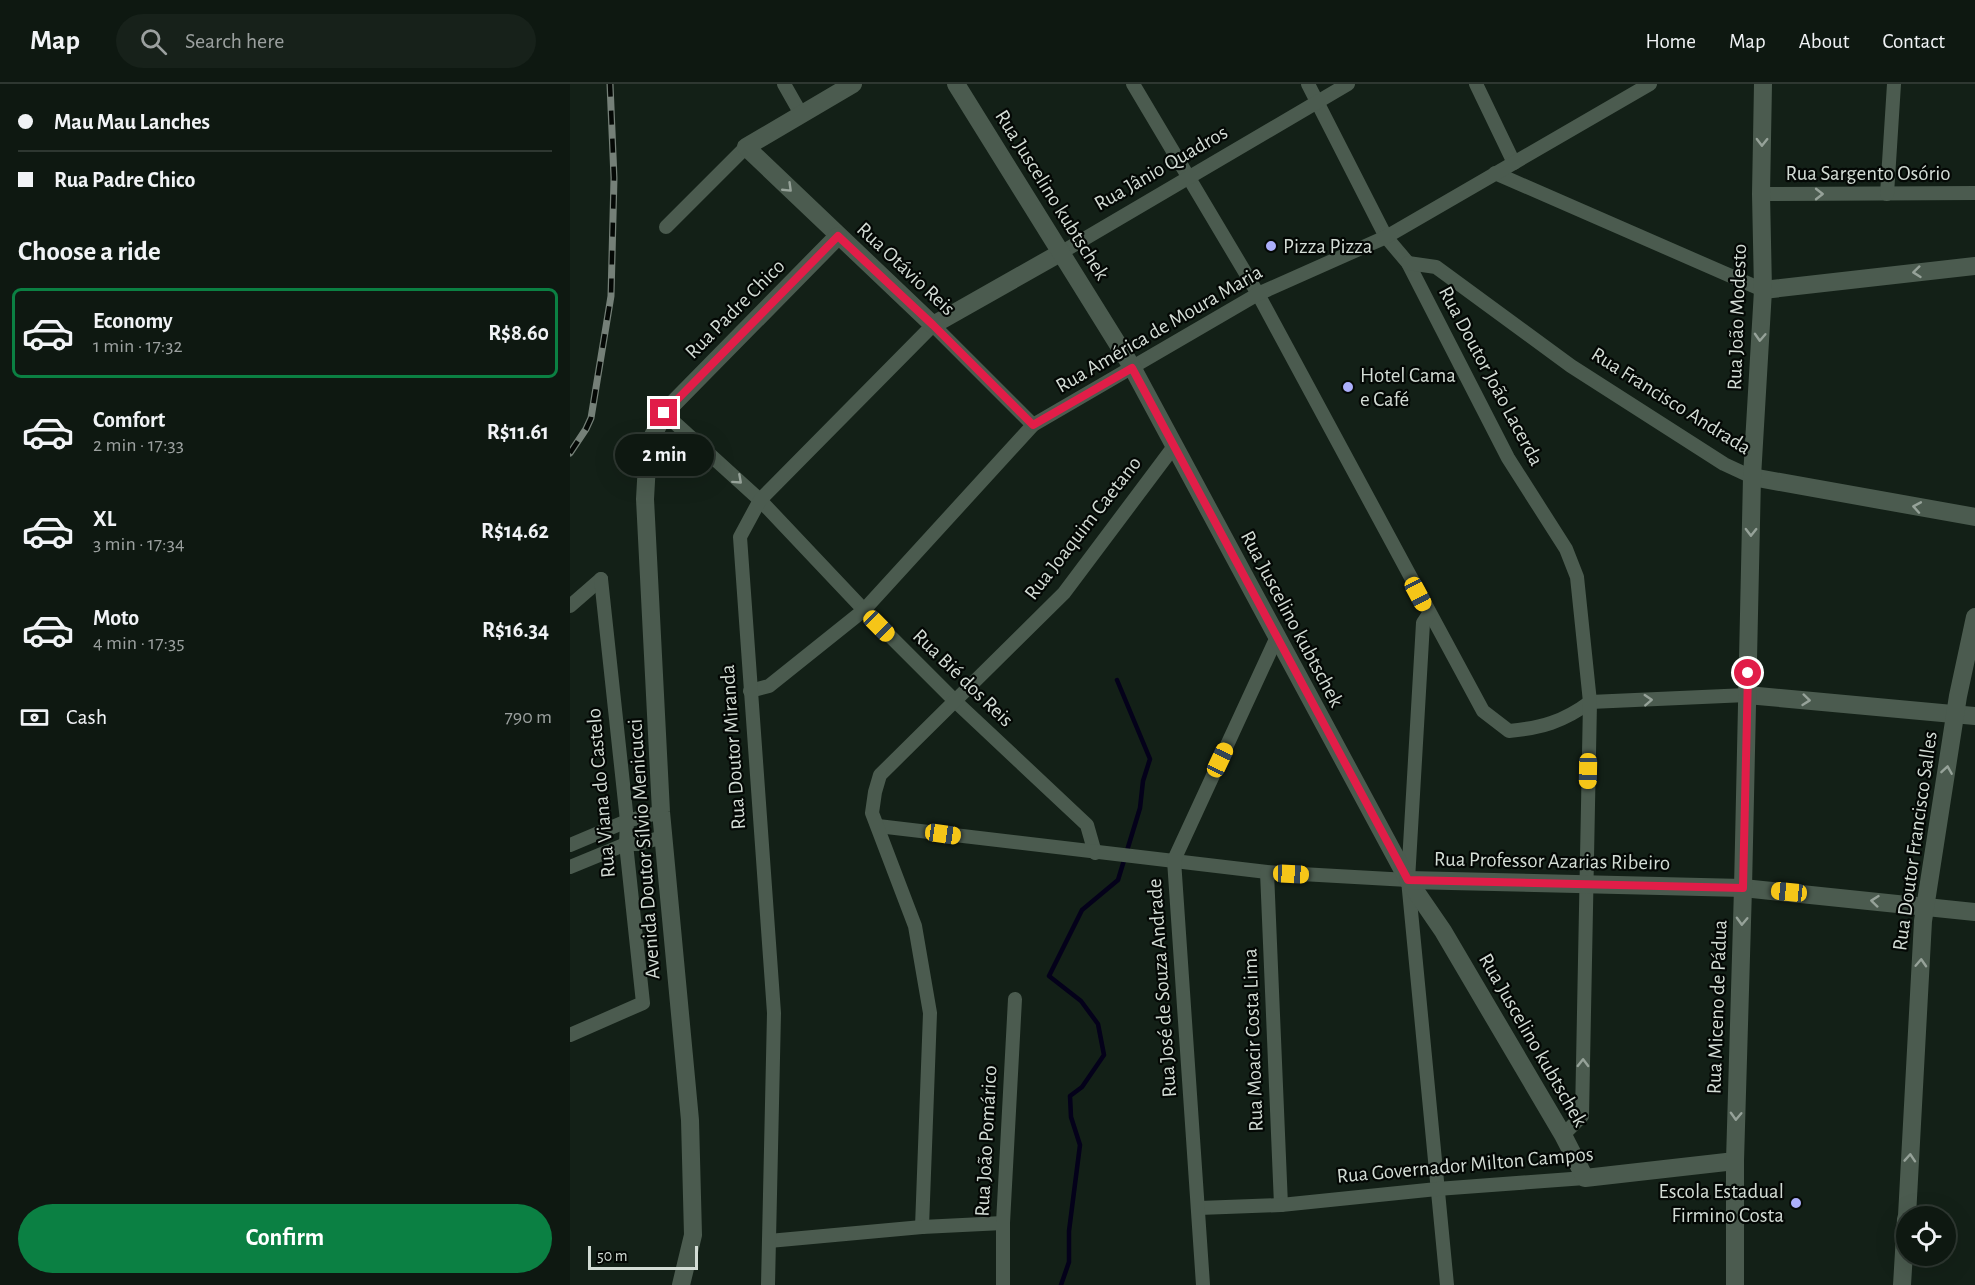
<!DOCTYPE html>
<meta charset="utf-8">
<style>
:root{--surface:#0e1811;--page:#17211a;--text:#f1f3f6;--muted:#9ba09f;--line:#2e3731;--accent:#0b8043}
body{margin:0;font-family:"Alegreya Sans",sans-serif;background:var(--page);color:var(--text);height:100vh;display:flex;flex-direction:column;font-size:22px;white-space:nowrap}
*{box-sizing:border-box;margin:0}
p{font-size:20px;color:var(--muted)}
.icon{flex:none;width:33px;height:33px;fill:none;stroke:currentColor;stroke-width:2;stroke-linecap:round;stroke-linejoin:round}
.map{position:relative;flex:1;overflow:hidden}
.details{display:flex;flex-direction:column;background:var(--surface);width:570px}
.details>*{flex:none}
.banner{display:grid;align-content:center;height:132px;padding:0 18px;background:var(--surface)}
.controls{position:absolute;left:1326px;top:1122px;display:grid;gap:12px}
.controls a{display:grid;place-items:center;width:60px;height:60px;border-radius:50%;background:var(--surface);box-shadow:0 6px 24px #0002,0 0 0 2px var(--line);font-size:30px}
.scale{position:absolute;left:18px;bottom:15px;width:110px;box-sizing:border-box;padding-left:6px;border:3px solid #d3dcd5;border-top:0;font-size:16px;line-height:21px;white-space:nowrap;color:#d3dcd5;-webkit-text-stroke:4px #040805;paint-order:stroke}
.end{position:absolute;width:27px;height:27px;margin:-14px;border:8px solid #e11d48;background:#fff;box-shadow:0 0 0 3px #fff}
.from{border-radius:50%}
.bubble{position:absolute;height:42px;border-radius:21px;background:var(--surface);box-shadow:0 6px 24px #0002,0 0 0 2px var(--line);font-size:20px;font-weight:600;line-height:42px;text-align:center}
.car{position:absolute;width:18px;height:36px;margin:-18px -9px;border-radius:8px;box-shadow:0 0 4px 2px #0007;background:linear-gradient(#f5c518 24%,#345 0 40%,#f5c518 0 76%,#345 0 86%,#f5c518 0)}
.banner b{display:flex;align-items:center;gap:21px;height:57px;font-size:22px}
.banner b+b{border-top:2px solid var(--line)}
.banner i{width:15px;height:15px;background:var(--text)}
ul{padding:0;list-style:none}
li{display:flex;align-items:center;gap:18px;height:90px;margin:0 12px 9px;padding:0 6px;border:3px solid transparent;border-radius:9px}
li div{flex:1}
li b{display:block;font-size:22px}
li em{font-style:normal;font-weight:600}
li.on{border-color:var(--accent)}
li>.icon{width:54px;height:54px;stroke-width:1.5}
h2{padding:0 18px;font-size:27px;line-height:72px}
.pay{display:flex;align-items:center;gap:15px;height:66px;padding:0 18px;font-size:22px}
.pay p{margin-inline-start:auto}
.button{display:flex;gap:12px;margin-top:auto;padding:12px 18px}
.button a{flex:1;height:69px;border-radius:36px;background:var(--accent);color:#fff;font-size:24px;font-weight:600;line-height:69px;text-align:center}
header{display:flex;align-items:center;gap:36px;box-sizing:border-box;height:84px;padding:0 30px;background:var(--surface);border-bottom:2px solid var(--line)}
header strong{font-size:28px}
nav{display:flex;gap:33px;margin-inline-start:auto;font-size:21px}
.search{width:420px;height:54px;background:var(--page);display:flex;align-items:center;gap:15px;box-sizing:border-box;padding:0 21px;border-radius:33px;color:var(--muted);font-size:22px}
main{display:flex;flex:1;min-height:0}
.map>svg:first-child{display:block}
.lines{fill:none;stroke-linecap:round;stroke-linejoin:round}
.stream{stroke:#04011a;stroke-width:4.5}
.street{stroke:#4b5b4f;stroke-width:14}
.secondary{stroke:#4b5b4f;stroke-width:18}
.rail-casing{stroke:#758078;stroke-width:7}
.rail{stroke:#040805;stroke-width:4.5;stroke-dasharray:14;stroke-linecap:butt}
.oneway{stroke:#96a299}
.route{stroke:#e11d48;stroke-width:8}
.poi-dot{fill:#acaffb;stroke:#040805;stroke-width:2}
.labels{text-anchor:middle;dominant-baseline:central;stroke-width:4.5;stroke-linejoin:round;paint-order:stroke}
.street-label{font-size:21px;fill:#d3dcd5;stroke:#040805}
.poi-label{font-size:21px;fill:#d3dcd5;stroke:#040805;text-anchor:start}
</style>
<header>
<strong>Map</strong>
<div class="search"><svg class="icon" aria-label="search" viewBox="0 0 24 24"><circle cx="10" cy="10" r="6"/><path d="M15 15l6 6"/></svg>Search here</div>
<nav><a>Home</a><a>Map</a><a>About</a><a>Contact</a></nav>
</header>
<main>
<section class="details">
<div class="banner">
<b><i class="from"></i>Mau Mau Lanches</b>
<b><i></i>Rua Padre Chico</b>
</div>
<h2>Choose a ride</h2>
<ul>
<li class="on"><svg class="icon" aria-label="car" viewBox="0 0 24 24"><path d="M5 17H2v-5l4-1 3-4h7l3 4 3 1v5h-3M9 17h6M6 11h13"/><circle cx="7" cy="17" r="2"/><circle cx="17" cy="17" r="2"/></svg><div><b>Economy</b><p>1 min · 17:32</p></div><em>R$8.60</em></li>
<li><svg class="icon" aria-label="car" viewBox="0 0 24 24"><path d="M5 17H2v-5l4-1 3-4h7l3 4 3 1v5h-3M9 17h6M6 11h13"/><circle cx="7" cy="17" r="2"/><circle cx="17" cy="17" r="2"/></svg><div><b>Comfort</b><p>2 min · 17:33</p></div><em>R$11.61</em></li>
<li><svg class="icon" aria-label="car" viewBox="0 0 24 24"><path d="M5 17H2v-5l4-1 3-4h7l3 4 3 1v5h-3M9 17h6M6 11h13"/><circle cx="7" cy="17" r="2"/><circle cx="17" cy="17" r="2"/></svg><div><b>XL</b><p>3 min · 17:34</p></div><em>R$14.62</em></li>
<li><svg class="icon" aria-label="car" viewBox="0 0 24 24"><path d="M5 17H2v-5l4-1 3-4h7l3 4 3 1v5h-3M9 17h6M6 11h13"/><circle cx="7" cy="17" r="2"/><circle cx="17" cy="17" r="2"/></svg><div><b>Moto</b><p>4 min · 17:35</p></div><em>R$16.34</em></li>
</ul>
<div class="pay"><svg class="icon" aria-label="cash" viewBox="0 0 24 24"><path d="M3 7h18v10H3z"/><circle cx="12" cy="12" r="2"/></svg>Cash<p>790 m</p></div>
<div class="button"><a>Confirm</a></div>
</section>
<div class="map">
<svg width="1405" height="1201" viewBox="0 0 1405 1201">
<rect width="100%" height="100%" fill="#132017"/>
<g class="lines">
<path class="stream" d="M491,1201L499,1178V1147L510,1061L501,1033L500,1012L512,1003L534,971L528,940L511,917L479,892L512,826L548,796L570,724L573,697L580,675L547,596"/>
<g class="street">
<path d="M214,0L231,30"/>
<path d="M563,0L688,210L913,627L939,647C971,644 993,638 1020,618L1177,611"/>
<path d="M738,0L816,153L838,179L938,374L996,465L1007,493L1020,618L1012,1032L993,1051"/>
<path d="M906,0L944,79"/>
<path d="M925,89L1193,206"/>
<path d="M1191,110L1405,109"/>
<path d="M1317,110L1324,0"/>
<path d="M96,143L176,63"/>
<path d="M492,168L778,0"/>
<path d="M838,179L866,183L1001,282L1154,380L1182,393"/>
<path d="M94,329L190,416L294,526L386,618L517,741L525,769"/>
<path d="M0,522L31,495"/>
<path d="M859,530L853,539L838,796L877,1201"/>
<path d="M180,607L199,602L294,526L463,341L688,210L816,153L1080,0"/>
<path d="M308,742L697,788L838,796"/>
<path d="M0,761L57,737L91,728"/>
<path d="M0,783L56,760H68L93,753"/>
<path d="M697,788L711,1121"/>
<path d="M0,951L73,919L56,760L57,737L31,495"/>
<path d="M629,1124L711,1121L867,1105L1015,1094"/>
<path d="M352,1143L360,929L345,842L302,729L305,708L310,691L494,509L605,361"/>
<path d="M199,1157L352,1143L433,1139"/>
<path d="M198,1201L204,929L170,453L190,416L363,241L463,341"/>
<path d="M433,1201V1139L445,915"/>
<path d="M633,1201L604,776L706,555"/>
</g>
<g class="secondary">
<path d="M283,0L176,63L363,241L492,168"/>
<path d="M386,0L562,283L838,796L873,847L993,1051L1015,1094L1165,1077"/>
<path d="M1193,206L1405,182"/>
<path d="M1182,393L1405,433"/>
<path d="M1177,611L1405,632"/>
<path d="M838,796L1173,804L1405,828"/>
<path d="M1337,1132L1353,837L1388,612L1405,533"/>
<path d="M111,1201L123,1151L120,1036L91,728L75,415L78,362L94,329L268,152"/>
<path d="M1165,1201V1077L1173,804L1182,393L1193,206L1191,110L1193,0"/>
<path d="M1332,1201L1336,1135"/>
</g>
<defs>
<path id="rail" d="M0,369L16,345L21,334L41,212L44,94L40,0"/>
</defs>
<use href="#rail" class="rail-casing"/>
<use href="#rail" class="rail"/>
</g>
<defs><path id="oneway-chevron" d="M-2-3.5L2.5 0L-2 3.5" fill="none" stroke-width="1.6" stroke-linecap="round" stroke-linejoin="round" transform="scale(1.5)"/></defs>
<g class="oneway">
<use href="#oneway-chevron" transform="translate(1192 58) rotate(91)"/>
<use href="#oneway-chevron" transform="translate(218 104) rotate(44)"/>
<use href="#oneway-chevron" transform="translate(1249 110)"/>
<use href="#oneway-chevron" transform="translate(1347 188) rotate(174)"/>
<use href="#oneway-chevron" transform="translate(1190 253) rotate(93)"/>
<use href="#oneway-chevron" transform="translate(168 396) rotate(42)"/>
<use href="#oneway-chevron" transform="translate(1347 423) rotate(-170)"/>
<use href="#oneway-chevron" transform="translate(1181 448) rotate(91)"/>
<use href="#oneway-chevron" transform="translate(1078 616) rotate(-3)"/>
<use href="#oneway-chevron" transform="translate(1236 616) rotate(6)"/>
<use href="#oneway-chevron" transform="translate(1377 686) rotate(-81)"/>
<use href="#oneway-chevron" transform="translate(1305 817) rotate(-174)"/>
<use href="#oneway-chevron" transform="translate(1172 837) rotate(92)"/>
<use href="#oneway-chevron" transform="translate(1351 879) rotate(-87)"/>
<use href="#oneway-chevron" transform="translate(1013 979) rotate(-89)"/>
<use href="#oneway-chevron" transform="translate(1166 1032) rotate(92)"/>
<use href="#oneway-chevron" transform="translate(1340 1074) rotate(-86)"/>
</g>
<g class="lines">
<path class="route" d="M94,329L268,152L363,241L463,341L562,284L838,796L1173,804L1178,589"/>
</g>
<g class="poi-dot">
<circle cx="701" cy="162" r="6"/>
<circle cx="778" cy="303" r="6"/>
<circle cx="1226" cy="1119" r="6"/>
</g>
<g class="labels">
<g class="street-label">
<text transform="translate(591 84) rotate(-30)">Rua Jânio Quadros</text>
<text x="1298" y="89">Rua Sargento Osório</text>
<text transform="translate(482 111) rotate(58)">Rua Juscelino kubtschek</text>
<text transform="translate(336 185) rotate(43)">Rua Otávio Reis</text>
<text transform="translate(165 225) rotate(-45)">Rua Padre Chico</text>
<text transform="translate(1167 233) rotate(-88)">Rua João Modesto</text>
<text transform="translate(589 245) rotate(-30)">Rua América de Moura Maria</text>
<text transform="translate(921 292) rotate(62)">Rua Doutor João Lacerda</text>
<text transform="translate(1101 317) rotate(32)">Rua Francisco Andrada</text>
<text transform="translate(513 444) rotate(-52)">Rua Joaquim Caetano</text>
<text transform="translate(722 535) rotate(62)">Rua Juscelino kubtschek</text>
<text transform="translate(393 594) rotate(44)">Rua Bié dos Reis</text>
<text transform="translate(163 663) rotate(-94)">Rua Doutor Miranda</text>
<text transform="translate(31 709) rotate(-95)">Rua Viana do Castelo</text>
<text transform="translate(1345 757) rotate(-82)">Rua Doutor Francisco Salles</text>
<text transform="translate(74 765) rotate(-94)">Avenida Doutor Sílvio Menicucci</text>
<text transform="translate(982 777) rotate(1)">Rua Professor Azarias Ribeiro</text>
<text transform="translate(592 904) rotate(-94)">Rua José de Souza Andrade</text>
<text transform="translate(1147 923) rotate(-88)">Rua Miceno de Pádua</text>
<text transform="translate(683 956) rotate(-92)">Rua Moacir Costa Lima</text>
<text transform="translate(963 956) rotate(60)">Rua Juscelino kubtschek</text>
<text transform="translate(416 1057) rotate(-87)">Rua João Pomárico</text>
<text transform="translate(895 1081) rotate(-5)">Rua Governador Milton Campos</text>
</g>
<g class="poi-label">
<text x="713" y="162">Pizza Pizza</text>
<text x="790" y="291">Hotel Cama<tspan x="790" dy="24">e Café</tspan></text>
<text x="1214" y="1107" text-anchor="end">Escola Estadual<tspan x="1214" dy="24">Firmino Costa</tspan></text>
</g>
</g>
</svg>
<div class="controls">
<a><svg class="icon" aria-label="locate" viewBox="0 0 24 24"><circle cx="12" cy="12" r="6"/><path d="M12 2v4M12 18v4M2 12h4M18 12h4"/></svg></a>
</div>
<div class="scale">50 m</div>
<i class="end from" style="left:1178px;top:589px"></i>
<i class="end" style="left:94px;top:329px"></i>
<div class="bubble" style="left:45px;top:350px;width:99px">2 min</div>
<i class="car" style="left:848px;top:510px;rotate:152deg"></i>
<i class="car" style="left:309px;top:542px;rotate:135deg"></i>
<i class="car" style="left:650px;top:676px;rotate:25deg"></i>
<i class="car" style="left:1018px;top:687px;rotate:181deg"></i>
<i class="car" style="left:373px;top:750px;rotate:98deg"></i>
<i class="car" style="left:721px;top:790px;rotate:93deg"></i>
<i class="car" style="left:1219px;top:808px;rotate:276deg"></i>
</div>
</main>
